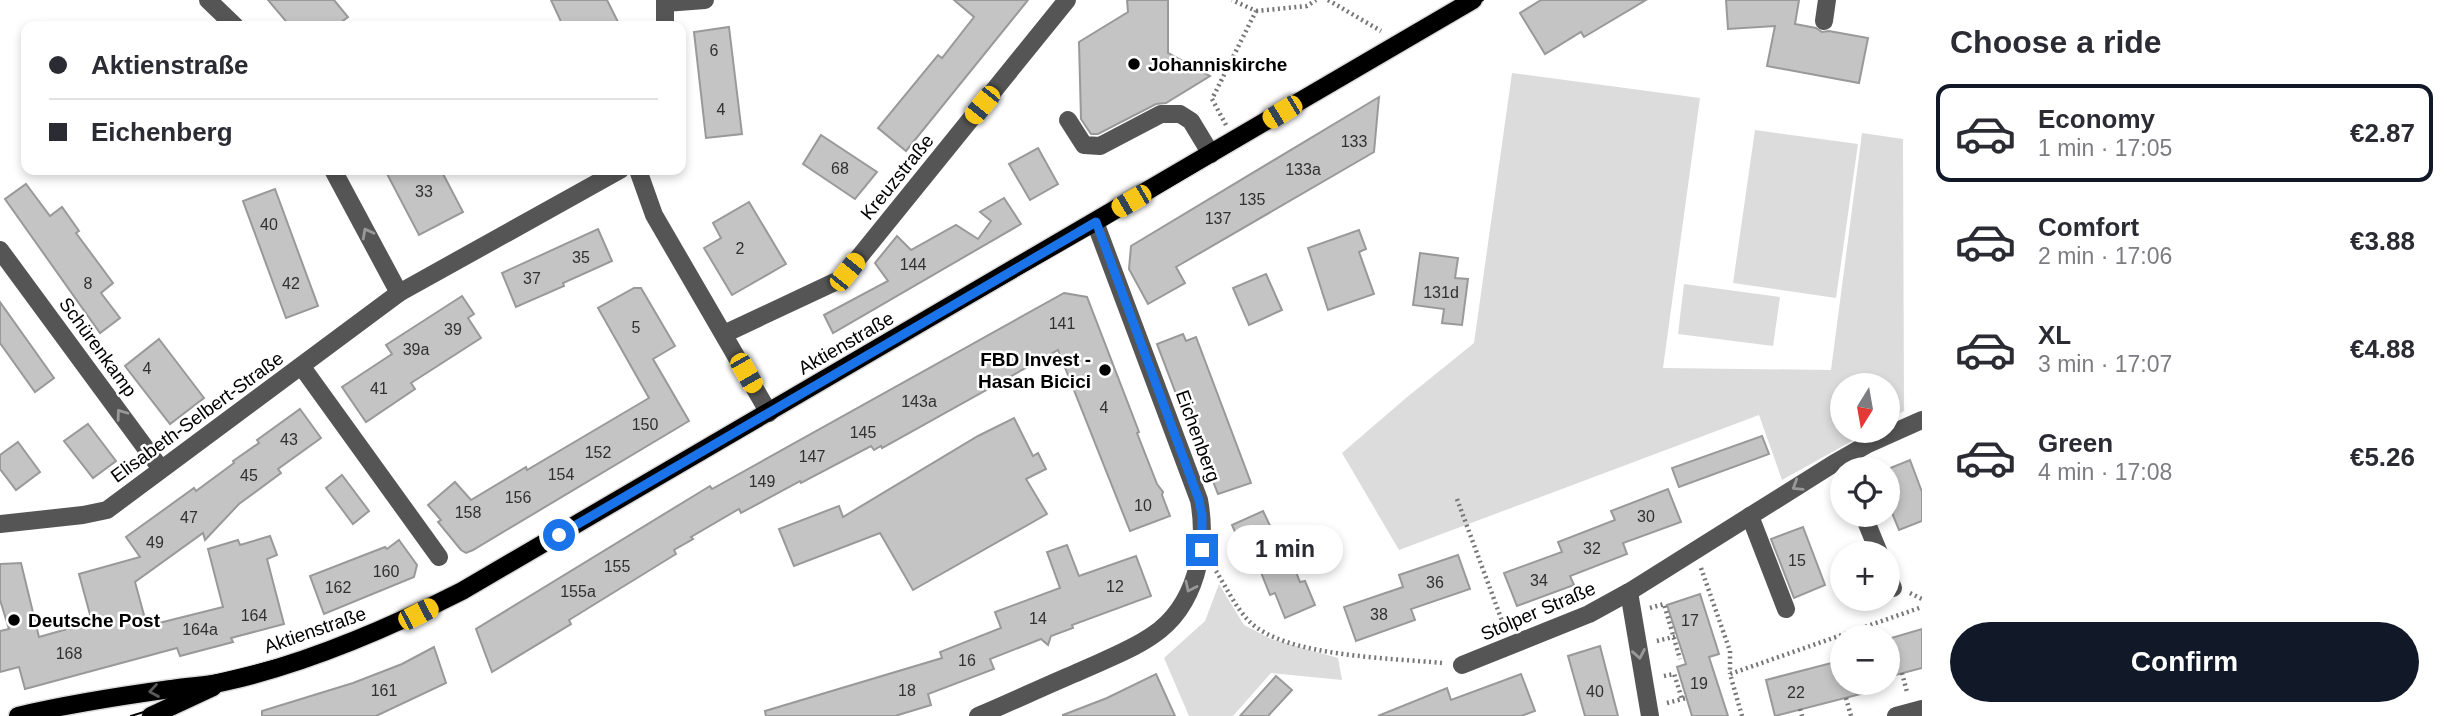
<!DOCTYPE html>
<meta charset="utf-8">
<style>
:root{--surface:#fff;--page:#f2f2f3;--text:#2b2b33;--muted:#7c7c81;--line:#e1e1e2;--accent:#111827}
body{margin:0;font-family:Arial,sans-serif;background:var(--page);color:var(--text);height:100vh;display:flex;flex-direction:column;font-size:26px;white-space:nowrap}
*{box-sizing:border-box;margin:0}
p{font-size:23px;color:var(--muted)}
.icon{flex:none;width:38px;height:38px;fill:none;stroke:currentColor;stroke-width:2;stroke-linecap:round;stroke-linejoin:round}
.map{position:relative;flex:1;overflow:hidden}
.sheet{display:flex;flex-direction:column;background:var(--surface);width:525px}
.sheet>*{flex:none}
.guide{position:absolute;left:21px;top:21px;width:665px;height:154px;border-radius:14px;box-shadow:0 4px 10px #0003;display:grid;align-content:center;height:154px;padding:0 28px;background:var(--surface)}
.needle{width:46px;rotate:191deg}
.tools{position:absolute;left:1830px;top:373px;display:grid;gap:14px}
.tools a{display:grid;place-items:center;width:70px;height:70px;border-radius:50%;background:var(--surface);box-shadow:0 4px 10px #0003;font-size:35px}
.end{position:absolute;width:32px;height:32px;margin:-16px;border:9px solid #1a73e8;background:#fff;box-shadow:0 0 0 4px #fff}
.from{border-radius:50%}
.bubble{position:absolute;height:49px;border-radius:24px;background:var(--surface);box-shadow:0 4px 10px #0003;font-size:23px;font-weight:700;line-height:49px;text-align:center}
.car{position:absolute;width:21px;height:42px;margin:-21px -10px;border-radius:9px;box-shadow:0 0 5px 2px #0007;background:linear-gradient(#f5c518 24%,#345 0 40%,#f5c518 0 76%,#345 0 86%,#f5c518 0)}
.guide b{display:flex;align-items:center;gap:24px;height:66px;font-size:26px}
.guide b+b{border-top:2px solid var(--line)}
.guide i{width:18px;height:18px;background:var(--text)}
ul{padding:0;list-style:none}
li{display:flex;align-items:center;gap:21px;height:98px;margin:0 14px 10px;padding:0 14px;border:4px solid transparent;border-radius:14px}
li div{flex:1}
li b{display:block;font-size:26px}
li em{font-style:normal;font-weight:700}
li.active{border-color:var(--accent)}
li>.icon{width:63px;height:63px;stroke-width:1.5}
h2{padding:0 28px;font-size:32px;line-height:84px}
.cta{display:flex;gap:14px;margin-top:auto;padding:14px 28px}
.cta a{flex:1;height:80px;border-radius:42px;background:var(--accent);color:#fff;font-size:28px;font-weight:700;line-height:80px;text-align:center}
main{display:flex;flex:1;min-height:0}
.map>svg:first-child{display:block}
.green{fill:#dcdcdc}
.building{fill:#c4c4c4;stroke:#999;stroke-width:2}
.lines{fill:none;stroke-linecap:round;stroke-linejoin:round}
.major-casing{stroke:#dbdbdb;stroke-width:21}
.path{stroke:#777;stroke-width:4.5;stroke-dasharray:2 3.5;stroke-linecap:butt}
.minor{stroke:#555;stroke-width:18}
.major{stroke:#000;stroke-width:18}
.tram{stroke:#000;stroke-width:2}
.oneway{stroke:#999}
.oneway2{stroke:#595959}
.route{stroke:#1a73e8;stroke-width:9}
.poi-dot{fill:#000;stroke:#fff;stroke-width:2.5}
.labels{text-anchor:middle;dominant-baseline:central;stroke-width:5;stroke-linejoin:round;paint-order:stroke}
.number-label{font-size:16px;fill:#313131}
.poi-label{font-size:19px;font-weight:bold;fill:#000;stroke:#fff;text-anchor:start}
.street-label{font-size:19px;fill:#000;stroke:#fff}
</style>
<main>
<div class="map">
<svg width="1922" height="716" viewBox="0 0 1922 716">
<rect width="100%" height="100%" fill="#fff"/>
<g class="green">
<path d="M1512,73L1700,98L1663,368L1831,370L1862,133L1903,139L1904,411L1888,420V385H1843V430L1870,431L1782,480L1759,415L1399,550L1342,453L1406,398L1474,343Z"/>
<path d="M1755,130L1858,144L1836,298L1733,283Z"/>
<path d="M1684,284L1780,297L1773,346L1678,334Z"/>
<path d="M1219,584L1244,625L1271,639L1338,658L1342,680L1271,673L1233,716H1189L1164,658L1205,621Z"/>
</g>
<g class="building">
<path d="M268,0H334L348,17L336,26H290Z"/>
<path d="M551,0H607L620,26H563Z"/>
<path d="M954,0H1028L906,151L878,128L938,55L942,58L974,17Z"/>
<path d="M1127,0H1168V53L1210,76L1166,103L1156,104L1098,134H1091L1081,119L1079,42L1128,12Z"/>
<path d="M1541,0H1646L1584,37L1581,32L1545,54L1520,13Z"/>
<path d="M1726,0H1799L1795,24L1816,28L1822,32L1829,31L1868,38L1859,83L1767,66L1775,26L1728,29Z"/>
<path d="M729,27L742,134L706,138L694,32Z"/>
<path d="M1379,97L1374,152L1176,267L1185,283L1148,304L1129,269L1131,246Z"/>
<path d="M821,135L877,172L855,199L803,164Z"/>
<path d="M1038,148L1058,184L1030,200L1009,164Z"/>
<path d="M385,170H441L463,212L419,235Z"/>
<path d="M26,184L50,216L62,207L79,231L76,233L113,283L101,293L120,318L100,333L5,199Z"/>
<path d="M275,189L318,306L286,318L243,201Z"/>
<path d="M1004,198L1021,224L833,333L824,315L888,281L875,263L897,236L911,250L956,225L978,239L991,221L980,212Z"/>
<path d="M749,202L786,264L732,295L704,248L721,238L713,223Z"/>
<path d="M598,229L612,261L563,283L564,286L516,307L502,273Z"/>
<path d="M1359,230L1366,249L1359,252L1374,294L1328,310L1308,248Z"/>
<path d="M1420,253L1458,258L1455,278L1468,279L1462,325L1442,323L1444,309L1413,305Z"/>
<path d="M1266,274L1282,310L1249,325L1233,288Z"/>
<path d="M634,288H641L675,346L653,359L689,421L473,550L466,553L461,550L438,522L441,520L428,505L455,482L471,500L526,467L527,470L649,398L598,308Z"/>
<path d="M1064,293L1087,297L1139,432L1137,433L1157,484L1163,492L1162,495L1170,516L1130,531L1058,350L882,448L881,446L874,450L871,446L801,483L800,481L741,513L739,509L691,537L693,539L674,550L676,554L569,620L571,624L492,672L476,629L710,486L712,489Z"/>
<path d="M462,296L474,314L468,318L481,338L411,383L415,389L366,422L342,387L392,354L386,345Z"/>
<path d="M0,302L54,378L35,392L0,343Z"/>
<path d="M1183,334L1186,341L1196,337L1251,483L1218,494L1197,440L1194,441L1157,344Z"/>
<path d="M159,339L204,398L170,424L125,366Z"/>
<path d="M300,409L321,438L278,469L281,473L239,504L205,540L203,533L135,582L147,626L223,607L208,549L238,540L240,545L270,536L277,555L267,559L284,624L231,638L233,642L180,656L177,648L25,689L19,667L0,672V631L9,629L0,600V564L21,563L39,637L92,622L79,574L140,557L126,537L194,488L196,491L234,463L233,461L259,443L257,440Z"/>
<path d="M1014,418L1033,456L1038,453L1046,469L1026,479L1047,514L913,590L880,533L794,566L779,529L839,506L843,517L978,436Z"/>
<path d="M88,424L116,461L93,478L64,441Z"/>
<path d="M1762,436L1769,454L1679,487L1672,468Z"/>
<path d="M18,442L40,472L16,490L0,469V455Z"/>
<path d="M1910,460L1922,492V521L1899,530L1888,503V469Z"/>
<path d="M342,475L369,511L353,524L326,488Z"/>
<path d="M1668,489L1681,522L1623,543L1627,554L1570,576L1574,585L1517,606L1504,573L1562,552L1558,542L1615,520L1611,511Z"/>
<path d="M1263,511L1286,559L1290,557L1300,582L1305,581L1315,605L1285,618L1275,593L1270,595L1260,570L1256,571L1246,546L1242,548L1232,525Z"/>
<path d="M1803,527L1825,585L1794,598L1771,539Z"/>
<path d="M399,540L417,565L414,577L324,614L310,576L385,547L387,549Z"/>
<path d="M1067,545L1079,576L1136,556L1151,596L1072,625L1073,628L1051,636L1048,645L1041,639L990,659L994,669L928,694L931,705L895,716H766L765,711L942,658L940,652L1001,628L995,612L1060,588L1047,552Z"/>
<path d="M1458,555L1470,589L1411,609L1415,620L1356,641L1344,607L1403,587L1399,575Z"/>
<path d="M1700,594L1719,654L1709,657L1728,716H1692L1677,667L1686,664L1667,605Z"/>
<path d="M1922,629V668L1888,677V639Z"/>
<path d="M1600,646L1618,716H1585L1568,656Z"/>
<path d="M434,647L446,683L376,716H262V711L353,683L402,664Z"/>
<path d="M1843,660V682H1879L1880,689L1775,716L1766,680Z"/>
<path d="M1156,674L1175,716H1063V715L1107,698Z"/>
<path d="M1521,674L1535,711L1521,716H1378L1447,688L1451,700Z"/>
<path d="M1276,676L1292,690L1268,716H1240Z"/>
</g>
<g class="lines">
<defs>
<g id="major">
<path d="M18,716C68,704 120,696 171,689C188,686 207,686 224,682C306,664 387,629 462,591L1473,0"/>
<path d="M151,716L213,687"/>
</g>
</defs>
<use href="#major" class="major-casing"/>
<g class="path">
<path d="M1328,0L1381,31"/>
<path d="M1256,11L1307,6L1316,0"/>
<path d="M1226,125L1212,99L1256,11L1232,0"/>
<path d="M1457,499L1505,629"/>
<path d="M1701,568L1730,651V674"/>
<path d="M1216,571C1226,587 1236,608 1249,621C1284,657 1393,658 1442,663"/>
<path d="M1910,593L1922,599"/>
<path d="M1650,608L1664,604L1680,659"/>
<path d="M1657,641L1677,636"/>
<path d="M1902,673L1907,692"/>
<path d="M1664,676L1674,674L1682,699"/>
<path d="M1846,698L1851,716"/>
<path d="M1667,703L1686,698"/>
<path d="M1800,709L1802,716"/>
<path d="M1742,716L1730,674L1922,607"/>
</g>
<g class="minor">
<path d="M208,0L235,26"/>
<path d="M665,0V26"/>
<path d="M665,3L705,0"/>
<path d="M1824,21L1827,0"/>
<path d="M1068,120L1084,145L1100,146L1161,114H1180L1191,121L1211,154"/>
<path d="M333,170L399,293"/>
<path d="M638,170L654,215L769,413"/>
<path d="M0,250L161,469"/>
<path d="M724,334L839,280L847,272L1067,0"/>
<path d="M302,367L439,557"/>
<path d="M1863,514L1879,553"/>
<path d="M1750,516L1786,609"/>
<path d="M0,524L83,515L107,510L399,293L620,170"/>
<path d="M1888,576L1893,588"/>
<path d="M1629,592L1650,716"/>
<path d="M1462,665L1589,614L1629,592L1833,464L1868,444L1922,420"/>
<path d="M978,716C1011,702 1043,687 1076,673C1102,661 1130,651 1153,635C1196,606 1208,548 1199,500L1095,222"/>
<path d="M1896,716L1922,709"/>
</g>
<use href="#major" class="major"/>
<g class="tram">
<path d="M847,373L1099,229L1483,0"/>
<path d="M32,716C118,694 206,681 291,656C350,639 404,614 458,586L1098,215L1460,0"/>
<path d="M131,716C160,707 189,698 218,689C300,663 375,644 450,601"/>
</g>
</g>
<defs><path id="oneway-chevron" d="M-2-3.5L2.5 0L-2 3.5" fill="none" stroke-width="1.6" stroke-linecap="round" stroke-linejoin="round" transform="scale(1.75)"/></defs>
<g class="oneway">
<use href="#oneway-chevron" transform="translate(367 233) rotate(-118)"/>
<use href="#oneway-chevron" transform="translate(121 414) rotate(-126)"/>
<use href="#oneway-chevron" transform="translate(1797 486) rotate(148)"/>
<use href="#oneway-chevron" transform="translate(1190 587) rotate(116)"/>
<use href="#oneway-chevron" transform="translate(1639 654) rotate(80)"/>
</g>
<use class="oneway2" href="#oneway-chevron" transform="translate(154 691) rotate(171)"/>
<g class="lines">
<path class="route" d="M559,535L1096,222L1199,500L1202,515V550"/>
</g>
<g class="poi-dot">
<circle cx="1134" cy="64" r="7"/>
<circle cx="1105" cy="370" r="7"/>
<circle cx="14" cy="620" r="7"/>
</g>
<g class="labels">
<g class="number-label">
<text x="714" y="50">6</text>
<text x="721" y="109">4</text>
<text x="1354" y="141">133</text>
<text x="840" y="168">68</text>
<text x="1303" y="169">133a</text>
<text x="424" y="191">33</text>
<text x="1252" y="199">135</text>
<text x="1218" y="218">137</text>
<text x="269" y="224">40</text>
<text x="740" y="248">2</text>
<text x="581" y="257">35</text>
<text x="913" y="264">144</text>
<text x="532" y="278">37</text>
<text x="88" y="283">8</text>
<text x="291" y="283">42</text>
<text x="1441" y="292">131d</text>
<text x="1062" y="323">141</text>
<text x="636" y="327">5</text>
<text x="453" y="329">39</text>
<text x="416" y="349">39a</text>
<text x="147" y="368">4</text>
<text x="379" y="388">41</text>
<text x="919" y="401">143a</text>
<text x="1104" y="407">4</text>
<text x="645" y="424">150</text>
<text x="863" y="432">145</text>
<text x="289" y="439">43</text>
<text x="598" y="452">152</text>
<text x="812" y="456">147</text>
<text x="561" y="474">154</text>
<text x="249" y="475">45</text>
<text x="762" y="481">149</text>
<text x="518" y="497">156</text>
<text x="1143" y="505">10</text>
<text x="468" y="512">158</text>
<text x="1646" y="516">30</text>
<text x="189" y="517">47</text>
<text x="155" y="542">49</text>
<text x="1592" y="548">32</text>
<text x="1797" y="560">15</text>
<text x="617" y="566">155</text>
<text x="386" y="571">160</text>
<text x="1539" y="580">34</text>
<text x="1435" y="582">36</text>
<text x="1115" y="586">12</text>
<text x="338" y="587">162</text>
<text x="578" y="591">155a</text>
<text x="1379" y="614">38</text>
<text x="254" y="615">164</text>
<text x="1038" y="618">14</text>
<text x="1690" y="620">17</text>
<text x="200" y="629">164a</text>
<text x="69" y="653">168</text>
<text x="967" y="660">16</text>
<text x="1699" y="683">19</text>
<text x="384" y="690">161</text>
<text x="907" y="690">18</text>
<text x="1595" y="691">40</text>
<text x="1796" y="692">22</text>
</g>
<g class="poi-label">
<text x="1148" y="64">Johanniskirche</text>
<text x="1091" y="359" text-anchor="end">FBD Invest -<tspan x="1091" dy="22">Hasan Bicici</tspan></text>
<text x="28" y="620">Deutsche Post</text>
</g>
<g class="street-label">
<text transform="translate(897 177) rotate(-51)">Kreuzstraße</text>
<text transform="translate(846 343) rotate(-30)">Aktienstraße</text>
<text transform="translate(98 347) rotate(54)">Schürenkamp</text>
<text transform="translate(197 417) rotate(-36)">Elisabeth-Selbert-Straße</text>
<text transform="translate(1198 436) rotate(70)">Eichenberg</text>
<text transform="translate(1538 611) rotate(-23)">Stolper Straße</text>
<text transform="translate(315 630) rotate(-19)">Aktienstraße</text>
</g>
</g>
</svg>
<div class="tools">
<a><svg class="needle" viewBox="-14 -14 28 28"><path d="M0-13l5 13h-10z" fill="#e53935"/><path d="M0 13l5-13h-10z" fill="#7c7c81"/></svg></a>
<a><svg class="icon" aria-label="locate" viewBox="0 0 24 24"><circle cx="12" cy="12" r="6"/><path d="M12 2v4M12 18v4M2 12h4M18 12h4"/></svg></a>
<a>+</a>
<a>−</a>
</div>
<i class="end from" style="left:559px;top:535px"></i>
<i class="end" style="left:1202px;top:550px"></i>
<div class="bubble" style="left:1227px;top:525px;width:116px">1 min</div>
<i class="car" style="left:982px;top:105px;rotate:219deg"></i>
<i class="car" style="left:1282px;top:112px;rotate:239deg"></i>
<i class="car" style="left:1131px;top:201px;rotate:240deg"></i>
<i class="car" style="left:847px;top:272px;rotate:39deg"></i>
<i class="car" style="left:746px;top:373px;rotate:150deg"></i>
<i class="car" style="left:418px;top:614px;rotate:63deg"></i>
<div class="guide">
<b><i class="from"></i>Aktienstraße</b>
<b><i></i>Eichenberg</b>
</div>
</div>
<section class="sheet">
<h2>Choose a ride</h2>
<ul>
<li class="active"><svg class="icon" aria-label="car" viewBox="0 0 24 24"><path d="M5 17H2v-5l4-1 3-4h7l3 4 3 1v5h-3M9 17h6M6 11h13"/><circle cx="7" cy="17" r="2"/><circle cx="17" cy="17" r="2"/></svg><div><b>Economy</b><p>1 min · 17:05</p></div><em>€2.87</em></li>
<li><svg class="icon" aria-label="car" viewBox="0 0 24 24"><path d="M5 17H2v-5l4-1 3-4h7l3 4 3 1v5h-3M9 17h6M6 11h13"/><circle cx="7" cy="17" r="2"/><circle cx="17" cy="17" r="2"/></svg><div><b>Comfort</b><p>2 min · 17:06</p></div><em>€3.88</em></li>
<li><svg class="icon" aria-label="car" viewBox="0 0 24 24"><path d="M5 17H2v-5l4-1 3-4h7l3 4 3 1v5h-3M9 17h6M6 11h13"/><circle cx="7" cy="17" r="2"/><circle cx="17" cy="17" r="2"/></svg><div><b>XL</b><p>3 min · 17:07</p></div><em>€4.88</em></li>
<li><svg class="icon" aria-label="car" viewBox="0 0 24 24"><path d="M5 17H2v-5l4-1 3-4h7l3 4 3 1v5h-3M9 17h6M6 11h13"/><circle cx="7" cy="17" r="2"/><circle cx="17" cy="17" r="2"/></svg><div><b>Green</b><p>4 min · 17:08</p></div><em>€5.26</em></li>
</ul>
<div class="cta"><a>Confirm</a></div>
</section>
</main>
